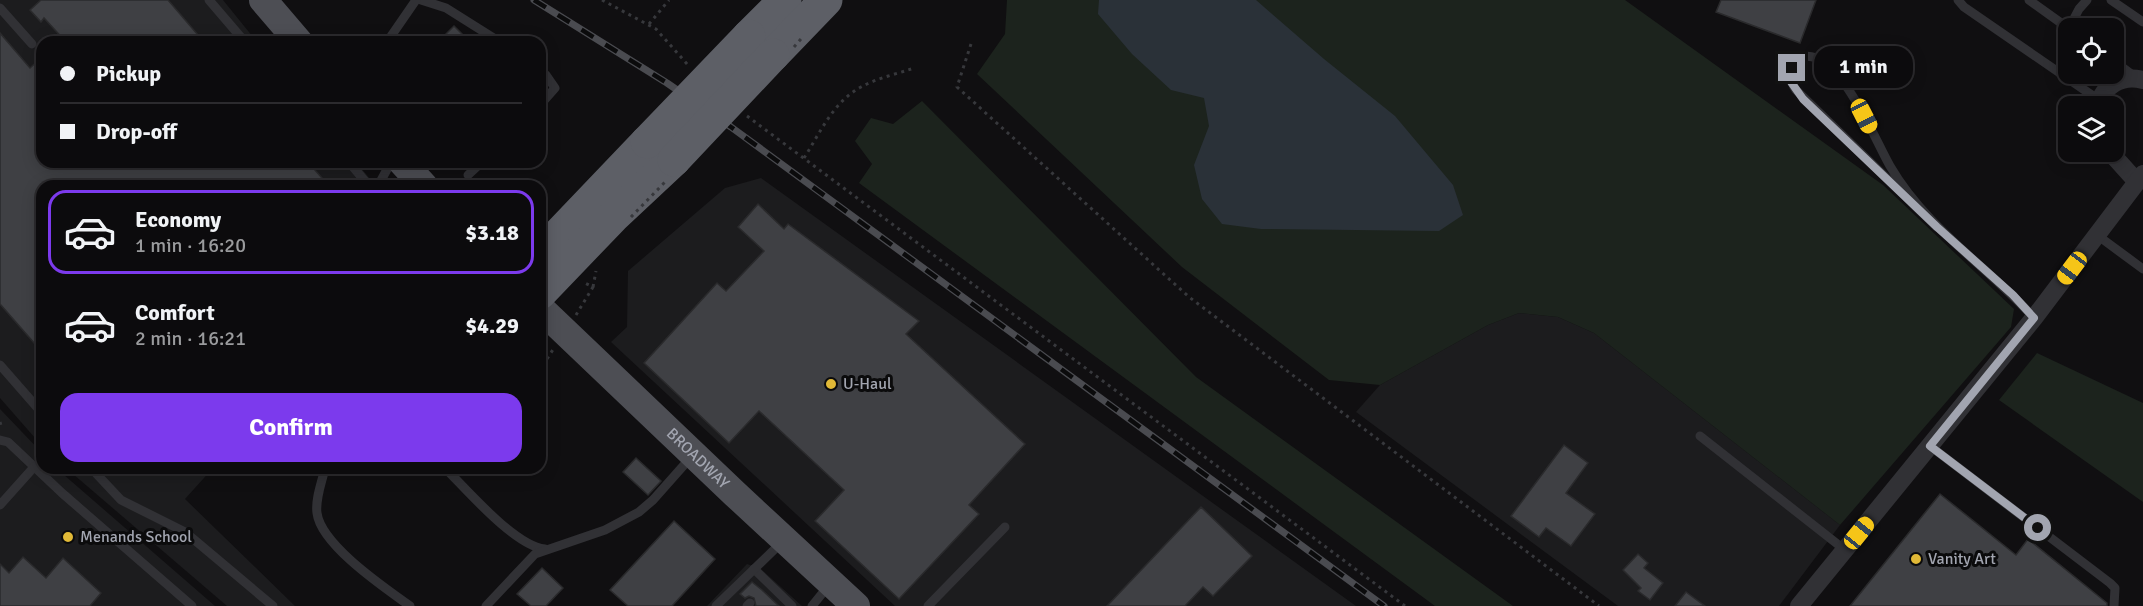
<!DOCTYPE html>
<meta charset="utf-8">
<style>
:root{--surface:#0c0b0d;--page:#151416;--text:#f1f3f6;--muted:#9a9b9d;--line:#2c2b2e;--accent:#7c3aed}
body{margin:0;font-family:Signika,sans-serif;background:var(--page);color:var(--text);height:100vh;display:flex;flex-direction:column;font-size:22px;white-space:nowrap}
*{box-sizing:border-box;margin:0}
p{font-size:20px;color:var(--muted)}
.icon{flex:none;width:33px;height:33px;fill:none;stroke:currentColor;stroke-width:2;stroke-linecap:round;stroke-linejoin:round}
.map{position:relative;flex:1;overflow:hidden}
.details{position:absolute;left:36px;top:180px;width:510px;height:294px;display:flex;flex-direction:column;background:var(--surface);border-radius:18px;box-shadow:0 3px 15px #0003,0 0 0 2px var(--line)}
.details>*{flex:none}
.top-card{position:absolute;left:36px;top:36px;width:510px;height:132px;border-radius:18px;box-shadow:0 3px 15px #0003,0 0 0 2px var(--line);display:grid;align-content:center;height:132px;padding:0 24px;background:var(--surface)}
.buttons{position:absolute;left:2058px;top:18px;display:grid;gap:12px}
.buttons a{display:grid;place-items:center;width:66px;height:66px;border-radius:12px;background:var(--surface);box-shadow:0 3px 15px #0003,0 0 0 2px var(--line);font-size:30px}
.end{position:absolute;width:27px;height:27px;margin:-14px;border:8px solid #a2a5b0;background:#111;box-shadow:0 0 0 3px #111}
.from{border-radius:50%}
.bubble{position:absolute;height:42px;border-radius:18px;background:var(--surface);box-shadow:0 3px 15px #0003,0 0 0 2px var(--line);font-size:20px;font-weight:700;line-height:42px;text-align:center}
.car{position:absolute;width:18px;height:36px;margin:-18px -9px;border-radius:8px;box-shadow:0 0 4px 2px #0007;background:linear-gradient(#f5c518 24%,#345 0 40%,#f5c518 0 76%,#345 0 86%,#f5c518 0)}
.top-card b{display:flex;align-items:center;gap:21px;height:57px;font-size:22px}
.top-card b+b{border-top:2px solid var(--line)}
.top-card i{width:15px;height:15px;background:var(--text)}
ul{padding:10px 0 0;list-style:none}
li{display:flex;align-items:center;gap:18px;height:84px;margin:0 12px 9px;padding:0 12px;border:3px solid transparent;border-radius:18px}
li div{flex:1}
li b{display:block;font-size:22px}
li em{font-style:normal;font-weight:700}
li.current{border-color:var(--accent)}
li>.icon{width:54px;height:54px;stroke-width:1.5}
.primary-button{display:flex;gap:12px;margin-top:auto;padding:12px 24px}
.primary-button a{flex:1;height:69px;border-radius:18px;background:var(--accent);color:#fff;font-size:24px;font-weight:700;line-height:69px;text-align:center}
.map>svg:first-child{display:block}
.built{fill:#1c1c1e}
.green{fill:#1c231d}
.water{fill:#2a3138}
.building{fill:#3f4044;stroke:#2a2a2c;stroke-width:1.5}
.lines{fill:none;stroke-linecap:round;stroke-linejoin:round}
.path{stroke:#37383c;stroke-width:3;stroke-dasharray:3 4.5;stroke-linecap:butt}
.service{stroke:#313135;stroke-width:9}
.minor{stroke:#313135;stroke-width:18}
.primary{stroke:#4d4e54;stroke-width:28}
.motorway{stroke:#5d5f66;stroke-width:33}
.rail-casing{stroke:#4a4b50;stroke-width:7}
.rail{stroke:#0b0b0c;stroke-width:4.5;stroke-dasharray:14;stroke-linecap:butt}
.path-bridge{stroke:#37383c;stroke-width:3;stroke-dasharray:3 4.5;stroke-linecap:butt}
.motorway-bridge{stroke:#5d5f66;stroke-width:33}
.route{stroke:#a2a5b0;stroke-width:8}
.poi-dot{fill:#e1b937;stroke:#0b0b0c;stroke-width:2}
.labels{text-anchor:middle;dominant-baseline:central;stroke-width:6;stroke-linejoin:round;paint-order:stroke}
.poi-label{font-size:16px;fill:#a2a5b0;stroke:#0b0b0c;text-anchor:start}
.street-label{font-size:16px;fill:#a2a5b0;stroke:#0b0b0c}
</style>
<div class="map">
<svg width="2143" height="606" viewBox="0 0 2143 606">
<rect width="100%" height="100%" fill="#100f11"/>
<g class="built">
<path d="M0,0H223L257,42H42V162H356L376,186H42V446L0,398Z"/>
<path d="M761,178L1356,606H895L611,342L627,327L628,271L725,188Z"/>
<path d="M1519,313L1558,317L1594,333L1840,525L1779,606H1618L1356,412L1380,385L1488,325Z"/>
<path d="M0,409L42,453V468H56L215,606H0Z"/>
<path d="M66,468H213L185,499L295,606H227Z"/>
<path d="M747,564L761,569L802,606H707Z"/>
</g>
<g class="green">
<path d="M1007,0H1625L1883,185L2014,309L2011,327L1840,525L1594,333L1558,317L1519,313L1488,325L1380,385L1329,380L1182,267L977,74L1005,34Z"/>
<path d="M922,101L1196,377L1513,606H1435L859,183L872,164L855,141L871,118L893,124Z"/>
<path d="M2037,353L2143,403V502L1999,400Z"/>
</g>
<path class="water" d="M1099,0H1256L1324,59L1395,116L1453,185L1463,215L1439,231L1261,229L1222,224L1202,199L1194,165L1209,126L1204,98L1171,90L1132,54L1098,14Z"/>
<g class="building">
<path d="M41,0H168L204,42H66L44,18L41,22L30,10Z"/>
<path d="M1721,0H1816L1800,43L1716,12Z"/>
<path d="M454,26L470,42H438Z"/>
<path d="M0,33L30,68L42,57V162H308L329,186H42V352L0,304Z"/>
<path d="M758,204L784,229L788,224L919,321L906,334L1025,444L969,505L979,514L899,599L815,521L844,490L759,411L729,443L644,363L717,283L726,291L764,251L738,227Z"/>
<path d="M1564,445L1588,463L1566,493L1595,514L1571,546L1546,528L1539,537L1511,516Z"/>
<path d="M636,458L661,481L648,495L623,472Z"/>
<path d="M1940,494L2016,555L2028,539L2107,603V606H1850Z"/>
<path d="M1201,507L1252,556L1213,596L1203,587L1185,606H1107Z"/>
<path d="M674,521L715,559L672,606H628L610,590Z"/>
<path d="M1638,554L1648,563L1644,568L1663,583L1650,600L1638,591L1641,588L1623,570Z"/>
<path d="M23,557L46,578L63,558L101,593L90,606H0V564L9,573Z"/>
<path d="M542,568L563,588L546,606H531L517,594Z"/>
<path d="M752,582L762,590L779,606H756L754,598L749,596L745,598L740,594Z"/>
<path d="M1686,592L1705,606H1675Z"/>
</g>
<g class="lines">
<g class="path">
<path d="M602,0L656,29L688,65"/>
<path d="M649,24L669,0"/>
<path d="M971,44L957,87L1189,297L1599,606"/>
<path d="M747,116L1405,606"/>
<path d="M804,158C820,133 833,102 861,87C877,78 897,74 914,68"/>
<path d="M593,287L596,271"/>
<path d="M576,315L593,287L583,282"/>
<path d="M547,359L554,348"/>
<path d="M0,422L2,429"/>
</g>
<g class="service">
<path d="M209,0L245,42"/>
<path d="M421,0L446,8L500,42"/>
<path d="M1958,0L1964,7L2099,100"/>
<path d="M2029,0L2068,28"/>
<path d="M2111,0L2143,22"/>
<path d="M0,8L32,44"/>
<path d="M2069,28L2079,9L2087,0"/>
<path d="M387,42L416,0"/>
<path d="M2114,61L2134,76"/>
<path d="M540,71L546,75L555,88L540,105"/>
<path d="M349,162L369,186"/>
<path d="M468,175L482,162"/>
<path d="M378,186L391,162"/>
<path d="M1937,227L1796,90C1788,79 1790,69 1799,58C1837,42 1875,141 1890,166C1926,228 1987,266 2034,318"/>
<path d="M2097,235L2143,269"/>
<path d="M0,365L42,413"/>
<path d="M1700,436L1845,550"/>
<path d="M0,440L8,442L62,493L192,606"/>
<path d="M1930,446L2110,583L2115,588L2114,606"/>
<path d="M91,468L121,500L185,532L273,606"/>
<path d="M325,468C322,482 315,499 317,513C321,545 385,588 410,606"/>
<path d="M445,468C467,490 515,546 545,549"/>
<path d="M0,505L34,467"/>
<path d="M754,569L792,606"/>
<path d="M486,606L535,554L605,530L639,512L653,500L692,456"/>
<path d="M716,606L782,542"/>
<path d="M747,606L750,603"/>
<path d="M812,606L829,585"/>
<path d="M928,606L1005,527"/>
</g>
<g class="minor">
<path d="M2097,106C2104,86 2121,74 2143,80"/>
<path d="M2110,152L2137,182"/>
<path d="M1799,606L2034,318L2143,174"/>
</g>
<g class="primary">
<path d="M263,0L299,42"/>
<path d="M402,162L424,186"/>
<path id="s1" d="M540,308L735,494L856,606"/>
</g>
<g class="motorway">
<path d="M749,36L785,0"/>
<path d="M773,55L826,0"/>
<path d="M540,254L647,142"/>
<path d="M540,293L613,217L674,160"/>
</g>
<defs>
<path id="rail" d="M534,0L667,83L731,127L1384,606"/>
</defs>
<use href="#rail" class="rail-casing"/>
<use href="#rail" class="rail"/>
<g class="path-bridge">
<path d="M794,47L801,39"/>
<path d="M631,217L665,182"/>
</g>
<g class="motorway-bridge">
<path d="M647,142L749,36"/>
<path d="M674,160L773,55"/>
</g>
</g>
<g class="lines">
<path class="route" d="M1792,68L1791,82L1803,99L1937,227L2013,295L2034,318L1930,446L2038,528"/>
</g>
<g class="poi-dot">
<circle cx="831" cy="384" r="6"/>
<circle cx="68" cy="537" r="6"/>
<circle cx="1916" cy="559" r="6"/>
</g>
<g class="labels">
<g class="poi-label">
<text x="843" y="384">U-Haul</text>
<text x="80" y="537">Menands School</text>
<text x="1928" y="559">Vanity Art</text>
</g>
<g class="street-label">
<text stroke="none"><textPath href="#s1" startOffset="218">BROADWAY</textPath></text>
</g>
</g>
</svg>
<div class="buttons">
<a><svg class="icon" aria-label="locate" viewBox="0 0 24 24"><circle cx="12" cy="12" r="6"/><path d="M12 2v4M12 18v4M2 12h4M18 12h4"/></svg></a>
<a><svg class="icon" aria-label="layers" viewBox="0 0 24 24"><path d="M12 4l9 5-9 5-9-5zM3 14l9 5 9-5"/></svg></a>
</div>
<i class="end from" style="left:2038px;top:528px"></i>
<i class="end" style="left:1792px;top:68px"></i>
<div class="bubble" style="left:1814px;top:46px;width:99px">1 min</div>
<i class="car" style="left:1864px;top:116px;rotate:153deg"></i>
<i class="car" style="left:2072px;top:268px;rotate:217deg"></i>
<i class="car" style="left:1859px;top:533px;rotate:39deg"></i>
<div class="top-card">
<b><i class="from"></i>Pickup</b>
<b><i></i>Drop-off</b>
</div>
<section class="details">
<ul>
<li class="current"><svg class="icon" aria-label="car" viewBox="0 0 24 24"><path d="M5 17H2v-5l4-1 3-4h7l3 4 3 1v5h-3M9 17h6M6 11h13"/><circle cx="7" cy="17" r="2"/><circle cx="17" cy="17" r="2"/></svg><div><b>Economy</b><p>1 min · 16:20</p></div><em>$3.18</em></li>
<li><svg class="icon" aria-label="car" viewBox="0 0 24 24"><path d="M5 17H2v-5l4-1 3-4h7l3 4 3 1v5h-3M9 17h6M6 11h13"/><circle cx="7" cy="17" r="2"/><circle cx="17" cy="17" r="2"/></svg><div><b>Comfort</b><p>2 min · 16:21</p></div><em>$4.29</em></li>
</ul>
<div class="primary-button"><a>Confirm</a></div>
</section>
</div>
